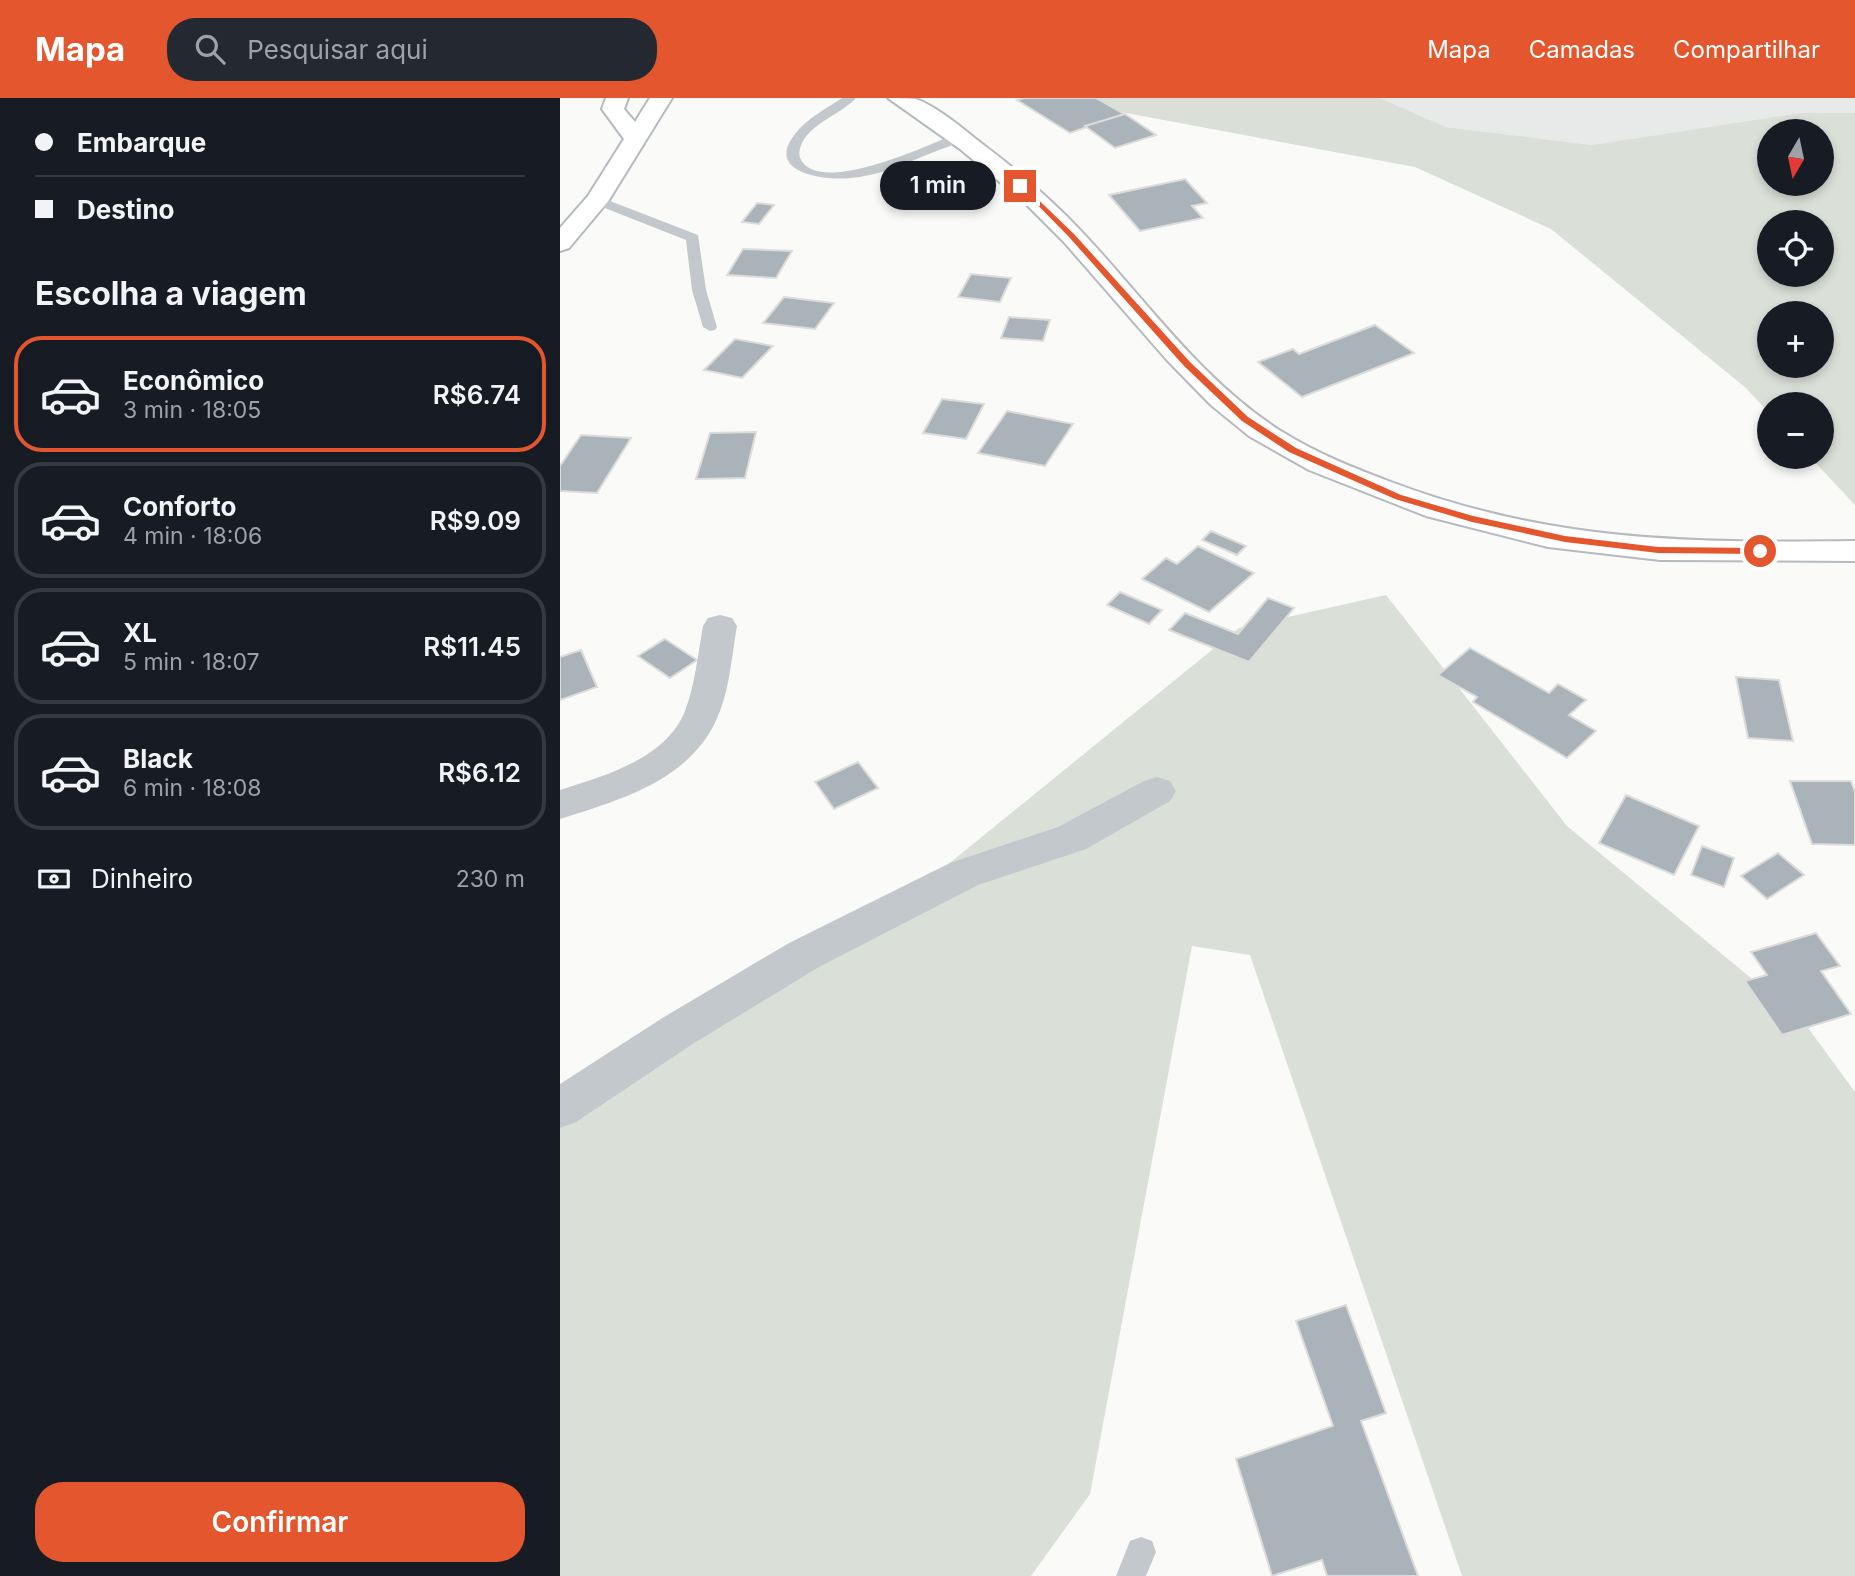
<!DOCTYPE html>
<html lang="pt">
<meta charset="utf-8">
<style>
:root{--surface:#171b24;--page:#242831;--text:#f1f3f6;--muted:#9ea1a6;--line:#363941;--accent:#e4572e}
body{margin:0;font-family:Inter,sans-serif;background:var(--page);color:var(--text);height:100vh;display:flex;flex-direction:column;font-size:26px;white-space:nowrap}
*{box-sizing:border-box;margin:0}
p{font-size:23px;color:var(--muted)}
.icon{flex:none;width:38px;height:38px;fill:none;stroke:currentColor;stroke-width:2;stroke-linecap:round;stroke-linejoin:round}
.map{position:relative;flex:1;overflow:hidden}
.details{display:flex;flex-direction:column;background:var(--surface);width:560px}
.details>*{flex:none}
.top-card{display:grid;align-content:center;height:154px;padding:0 35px;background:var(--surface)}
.needle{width:46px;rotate:189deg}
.fabs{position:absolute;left:1197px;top:21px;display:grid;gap:14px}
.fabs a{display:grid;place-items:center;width:77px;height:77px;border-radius:50%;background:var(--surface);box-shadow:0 4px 10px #0003;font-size:35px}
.end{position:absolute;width:32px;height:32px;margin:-16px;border:9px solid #e4572e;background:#fff;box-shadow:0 0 0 4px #fff}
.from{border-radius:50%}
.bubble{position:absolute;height:49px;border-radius:24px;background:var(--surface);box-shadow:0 4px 10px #0003;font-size:23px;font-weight:600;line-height:49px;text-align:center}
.top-card b{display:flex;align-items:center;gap:24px;height:66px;font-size:26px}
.top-card b+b{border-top:2px solid var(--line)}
.top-card i{width:18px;height:18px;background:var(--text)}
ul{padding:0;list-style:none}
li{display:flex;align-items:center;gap:21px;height:116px;margin:0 14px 10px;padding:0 21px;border:4px solid var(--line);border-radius:28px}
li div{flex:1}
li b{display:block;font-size:26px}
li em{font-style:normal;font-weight:600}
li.on{border-color:var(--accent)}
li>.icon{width:63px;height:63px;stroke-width:1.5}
h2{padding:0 35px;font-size:32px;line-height:84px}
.pay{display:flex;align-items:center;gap:18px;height:77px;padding:0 35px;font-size:26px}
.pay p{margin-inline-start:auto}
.primary-button{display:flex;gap:14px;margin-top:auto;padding:14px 35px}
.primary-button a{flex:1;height:80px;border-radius:28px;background:var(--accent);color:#fff;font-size:28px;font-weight:600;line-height:80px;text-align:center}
header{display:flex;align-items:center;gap:42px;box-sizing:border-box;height:98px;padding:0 35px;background:var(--accent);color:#fff}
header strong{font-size:33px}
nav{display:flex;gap:38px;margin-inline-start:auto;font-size:24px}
.search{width:490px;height:63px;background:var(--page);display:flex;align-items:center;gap:18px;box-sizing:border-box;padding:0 24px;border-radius:28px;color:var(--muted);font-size:26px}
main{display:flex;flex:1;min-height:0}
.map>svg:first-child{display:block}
.built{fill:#e8e9e9}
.green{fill:#dadfd7;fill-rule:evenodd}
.building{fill:#aab3b9;stroke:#dcdcda;stroke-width:2}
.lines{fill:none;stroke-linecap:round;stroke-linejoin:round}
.primary-casing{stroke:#b5babe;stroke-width:4}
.service{fill:#c3c8cc;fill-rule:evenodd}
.minor{fill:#c3c8cc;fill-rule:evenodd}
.primary{fill:#fff;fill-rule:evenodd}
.route{fill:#e4572e}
</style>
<header>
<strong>Mapa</strong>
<div class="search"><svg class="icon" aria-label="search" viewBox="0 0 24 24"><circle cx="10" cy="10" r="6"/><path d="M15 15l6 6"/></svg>Pesquisar aqui</div>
<nav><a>Mapa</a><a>Camadas</a><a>Compartilhar</a></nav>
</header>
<main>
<section class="details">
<div class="top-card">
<b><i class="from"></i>Embarque</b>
<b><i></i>Destino</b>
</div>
<h2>Escolha a viagem</h2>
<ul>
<li class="on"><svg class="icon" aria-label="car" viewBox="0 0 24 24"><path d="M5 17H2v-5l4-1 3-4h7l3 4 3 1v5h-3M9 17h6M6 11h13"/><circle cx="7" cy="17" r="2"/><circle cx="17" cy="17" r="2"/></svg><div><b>Econômico</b><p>3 min · 18:05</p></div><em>R$6.74</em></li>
<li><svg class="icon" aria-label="car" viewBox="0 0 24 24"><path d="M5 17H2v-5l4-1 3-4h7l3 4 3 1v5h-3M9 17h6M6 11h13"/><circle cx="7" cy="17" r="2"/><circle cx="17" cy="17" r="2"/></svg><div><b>Conforto</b><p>4 min · 18:06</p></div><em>R$9.09</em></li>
<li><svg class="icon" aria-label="car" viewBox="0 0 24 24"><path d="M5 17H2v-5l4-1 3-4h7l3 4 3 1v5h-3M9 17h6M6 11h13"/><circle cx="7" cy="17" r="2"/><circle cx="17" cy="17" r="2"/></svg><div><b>XL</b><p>5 min · 18:07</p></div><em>R$11.45</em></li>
<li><svg class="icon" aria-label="car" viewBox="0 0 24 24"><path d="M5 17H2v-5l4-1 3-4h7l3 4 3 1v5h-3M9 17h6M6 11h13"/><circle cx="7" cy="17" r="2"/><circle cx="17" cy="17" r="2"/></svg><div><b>Black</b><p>6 min · 18:08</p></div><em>R$6.12</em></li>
</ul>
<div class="pay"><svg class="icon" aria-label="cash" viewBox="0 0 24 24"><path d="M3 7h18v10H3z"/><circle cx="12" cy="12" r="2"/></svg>Dinheiro<p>230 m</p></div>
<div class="primary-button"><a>Confirmar</a></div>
</section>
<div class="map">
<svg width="1295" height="1478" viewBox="0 0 1295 1478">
<rect width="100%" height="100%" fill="#fafaf8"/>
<path class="built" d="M820,0H1295V15H1240L1032,47L886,29Z"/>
<g class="green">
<path d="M531,0H820L886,29L1032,47L1240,15H1295V407L1250,359H1262V306H1209V315L1186,290L991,131L855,69L534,9ZM1209,33H1262V86H1209ZM1209,124H1262V177H1209ZM1209,215H1262V268H1209Z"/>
<path d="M826,497L1007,728L1243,923L1295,994V1478H902L690,857L632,848L530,1396L471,1478H0V1027L354,794L679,530Z"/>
</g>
<g class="building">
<path d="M464,0H536L564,16L510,35L457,2Z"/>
<path d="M565,16L596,37L555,50L525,28Z"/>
<path d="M625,81L647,105L632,108L643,120L580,133L549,97Z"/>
<path d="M197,105L214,107L199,126L182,124Z"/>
<path d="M183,151L232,153L216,180L167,177Z"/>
<path d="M411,176L451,180L440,204L398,199Z"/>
<path d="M224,199L274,205L255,231L203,225Z"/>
<path d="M449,219L490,222L483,243L441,240Z"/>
<path d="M815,227L854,255L742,299L698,264L733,251L739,256Z"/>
<path d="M175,241L213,248L182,280L144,272Z"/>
<path d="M382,301L424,306L406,341L363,335Z"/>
<path d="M447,313L513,326L485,368L418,355Z"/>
<path d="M196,334L185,380L136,381L150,335Z"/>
<path d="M21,337L71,340L37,395L0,393V368Z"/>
<path d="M651,433L686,448L677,457L642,442Z"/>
<path d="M638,448L694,475L649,514L582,481L606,460L617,466Z"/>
<path d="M560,494L602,512L589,526L547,507Z"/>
<path d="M708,500L734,510L689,564L609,532L625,515L678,536Z"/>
<path d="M105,541L137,562L110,580L78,558Z"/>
<path d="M910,550L989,595L998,586L1026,602L1009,617L1036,633L1007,660L913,604L917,599L878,577Z"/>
<path d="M21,552L37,589L0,602V559Z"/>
<path d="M1176,579L1219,582L1233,643L1188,640Z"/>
<path d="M298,664L318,690L274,711L255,684Z"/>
<path d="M1230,683H1291L1295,694V747L1252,746Z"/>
<path d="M1066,697L1139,728L1114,777L1039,745Z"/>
<path d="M1142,748L1174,760L1164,789L1131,777Z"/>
<path d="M1218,755L1244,777L1207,801L1181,778Z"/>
<path d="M1256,835L1280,868L1261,873L1291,916L1222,937L1185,883L1207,877L1191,854Z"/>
<path d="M786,1207L826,1315L801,1323L858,1478H767L762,1462L712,1478L676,1361L773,1328L736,1223Z"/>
</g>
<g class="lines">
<defs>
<g id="primary">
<path d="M46,0H68L64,11L75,24L90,0H112L49,102L9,150L0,153V130L28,98L64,41L42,11Z"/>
<path d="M328,0C336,0 348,0 356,1C379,10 402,30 421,45C457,72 491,101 522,134C586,202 643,285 724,335C758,356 794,370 831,384C990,444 1128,445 1295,443V463L1100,462L988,449L866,418L749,372L689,338L651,307L607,262L504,144L465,105L400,51Z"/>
</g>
</defs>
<use href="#primary" class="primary-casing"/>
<g class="service">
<path d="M282,0H296C281,16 258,22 245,40C241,45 238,54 240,60C258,99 366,48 393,37H401L403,40C395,48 380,51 369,56C344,66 318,78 291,80C265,83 204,75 235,36C247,20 266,11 282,0Z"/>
<path d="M37,98L138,137L146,192L157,229L155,232L150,233L143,229L132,192L126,142L32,105L30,102Z"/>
<path d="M581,1439L592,1443L596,1454L586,1478H556L570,1443Z"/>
</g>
<g class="minor">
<path d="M160,517L172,520L177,528C172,556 170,587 160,613C135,681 63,701 0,721V692C44,678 106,661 125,613C135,587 138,556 143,528L148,520Z"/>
<path d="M597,679L610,683L616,693L610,703L526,751L418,787L259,869L134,945L16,1024L0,1030V986L104,919L229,845L390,765L498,729L584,683Z"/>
</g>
<use href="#primary" class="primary"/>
</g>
<path class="route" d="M457,86H462L514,136L630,264L688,319L736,350L841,397L913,418L1005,438L1098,449L1200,450L1205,453L1200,456L1098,455L1005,444L912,424L835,401L729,354L682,323L624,268L509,139Z"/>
</svg>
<div class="fabs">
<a><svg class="needle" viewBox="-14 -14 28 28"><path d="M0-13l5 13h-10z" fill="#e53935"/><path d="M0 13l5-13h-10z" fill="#9ea1a6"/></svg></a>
<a><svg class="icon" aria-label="locate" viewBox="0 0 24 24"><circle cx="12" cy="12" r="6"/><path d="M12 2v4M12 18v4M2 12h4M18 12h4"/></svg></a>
<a>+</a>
<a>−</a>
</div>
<i class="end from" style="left:1200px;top:453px"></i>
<i class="end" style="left:460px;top:88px"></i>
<div class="bubble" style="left:320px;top:63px;width:116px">1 min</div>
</div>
</main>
